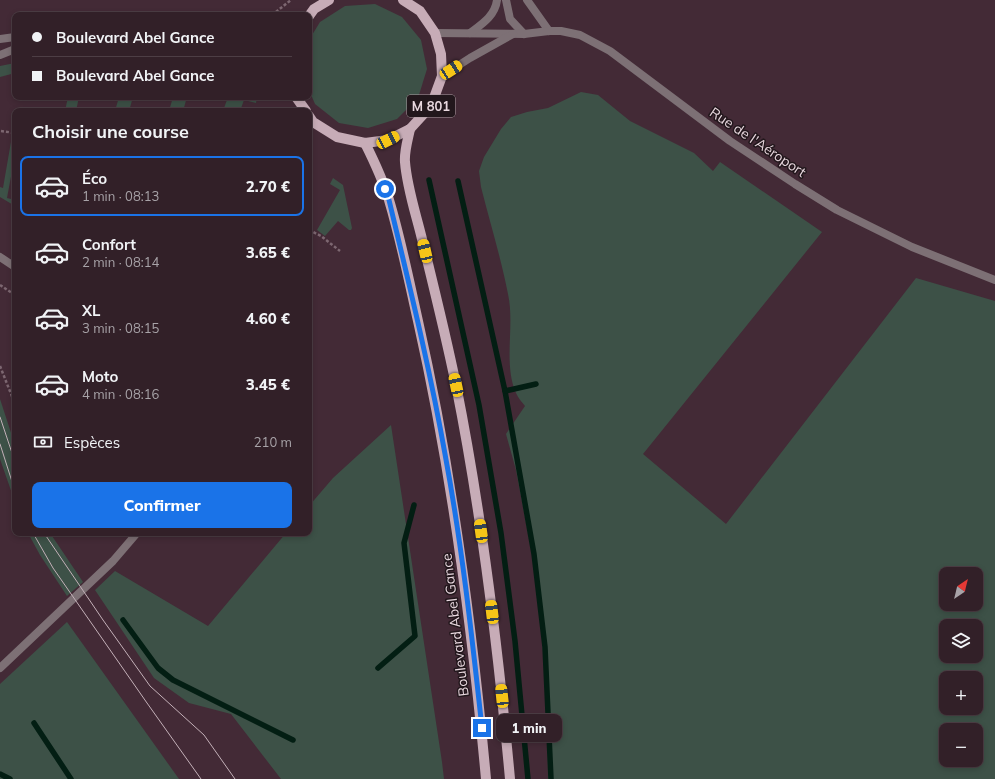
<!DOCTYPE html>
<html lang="fr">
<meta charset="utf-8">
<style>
:root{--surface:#322028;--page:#3d2d34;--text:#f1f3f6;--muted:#a8a3a8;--line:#4d3e45;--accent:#1a73e8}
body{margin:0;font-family:Mulish,sans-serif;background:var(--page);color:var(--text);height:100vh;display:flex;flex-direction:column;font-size:15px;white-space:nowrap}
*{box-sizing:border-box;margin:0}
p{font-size:13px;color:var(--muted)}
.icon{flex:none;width:22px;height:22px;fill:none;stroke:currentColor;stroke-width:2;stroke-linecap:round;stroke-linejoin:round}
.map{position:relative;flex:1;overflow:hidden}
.sheet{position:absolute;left:12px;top:108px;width:300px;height:428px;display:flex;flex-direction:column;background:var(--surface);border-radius:8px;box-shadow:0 2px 6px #0003,0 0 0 1px var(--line)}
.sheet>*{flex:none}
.banner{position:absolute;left:12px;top:12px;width:300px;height:88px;border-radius:8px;box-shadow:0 2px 6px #0003,0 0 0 1px var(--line);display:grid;align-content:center;height:88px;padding:0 20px;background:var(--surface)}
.needle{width:26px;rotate:35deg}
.tools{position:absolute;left:939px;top:567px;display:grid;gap:8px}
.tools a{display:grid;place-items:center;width:44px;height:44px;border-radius:8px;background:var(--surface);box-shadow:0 2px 6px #0003,0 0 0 1px var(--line);font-size:20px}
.end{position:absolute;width:18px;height:18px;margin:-9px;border:5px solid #1a73e8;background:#fff;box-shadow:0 0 0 2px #fff}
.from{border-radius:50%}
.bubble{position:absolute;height:28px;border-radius:8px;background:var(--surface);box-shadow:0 2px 6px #0003,0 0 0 1px var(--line);font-size:13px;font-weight:800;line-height:28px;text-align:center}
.car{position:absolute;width:12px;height:24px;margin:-12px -6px;border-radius:5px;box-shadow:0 0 3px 1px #0007;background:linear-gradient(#f5c518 24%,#345 0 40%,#f5c518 0 76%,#345 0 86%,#f5c518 0)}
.banner b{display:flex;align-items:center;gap:14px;height:38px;font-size:15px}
.banner b+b{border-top:1px solid var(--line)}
.banner i{width:10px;height:10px;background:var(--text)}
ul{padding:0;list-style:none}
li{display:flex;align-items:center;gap:12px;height:60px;margin:0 8px 6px;padding:0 12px;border:2px solid transparent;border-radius:8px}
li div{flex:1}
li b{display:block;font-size:15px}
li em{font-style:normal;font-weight:800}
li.selected{border-color:var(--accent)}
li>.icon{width:36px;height:36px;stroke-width:1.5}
h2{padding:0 20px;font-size:18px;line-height:48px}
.pay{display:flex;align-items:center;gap:10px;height:44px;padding:0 20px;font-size:15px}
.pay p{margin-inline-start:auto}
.button{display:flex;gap:8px;margin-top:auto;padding:8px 20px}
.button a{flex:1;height:46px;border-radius:8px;background:var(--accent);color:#fff;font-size:16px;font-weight:800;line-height:46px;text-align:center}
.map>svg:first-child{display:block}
.green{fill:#3d5147;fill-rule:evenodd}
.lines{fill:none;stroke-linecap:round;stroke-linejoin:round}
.stream{stroke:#031e13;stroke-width:5.5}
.path{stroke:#7d6771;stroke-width:2.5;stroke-dasharray:3 2;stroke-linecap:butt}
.service{stroke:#7d7075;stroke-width:8}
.minor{stroke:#7d7075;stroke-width:8}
.primary{stroke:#c7acb7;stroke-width:10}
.tram{stroke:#c3b0b8;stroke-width:1}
.route{stroke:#1a73e8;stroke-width:5}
.labels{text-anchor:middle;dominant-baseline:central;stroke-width:3;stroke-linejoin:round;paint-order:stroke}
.shield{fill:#22171c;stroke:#ad9ea4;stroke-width:1}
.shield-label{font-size:13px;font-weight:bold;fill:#e9d8df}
.street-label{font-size:14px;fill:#e9d8df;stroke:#22171c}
</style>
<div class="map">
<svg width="995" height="779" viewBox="0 0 995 779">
<rect width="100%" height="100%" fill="#432a36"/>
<g class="green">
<path d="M375,4L402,17L421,40L427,69L418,98L397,119L368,128L339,123L315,104L309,90V40L320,22L345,6Z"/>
<path d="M15,63V73L0,77V66Z"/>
<path d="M581,92L598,95L630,121L694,153L713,171L720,162L822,232L643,454L726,524L916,278L995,301V779H548L547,699L537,581L516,470L506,434L525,406C522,402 518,398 516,393C503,364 515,325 508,294C501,258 490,223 481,187L479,171L484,157L501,129L511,117L527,112L548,108ZM946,574H976V604H946ZM946,626H976V656H946ZM946,678H976V708H946ZM946,730H976V760H946Z"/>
<path d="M68,97H79L76,111H65Z"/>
<path d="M119,97H133L129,111H115Z"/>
<path d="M173,97H187L183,111H169Z"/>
<path d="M228,97H257L256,103L244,100L240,111H223Z"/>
<path d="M12,136L15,137V155L7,198L15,200V206L0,197V187L3,188Z"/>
<path d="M333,178L343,185L352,228L351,230H349L338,221L325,236L317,230L340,190L330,184Z"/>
<path d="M0,399L15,445V502L0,459Z"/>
<path d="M391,425L442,762L444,779H281L231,714L189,703L154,678L95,590L115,571L208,626L286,533H309V506L333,478Z"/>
<path d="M28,533H50L83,582L67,596L40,555Z"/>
<path d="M67,622L179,779H0V684Z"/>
</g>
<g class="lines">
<g class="stream">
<path d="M429,180L479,405L501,533L515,641L528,779"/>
<path d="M458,181L505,391L534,554L545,647L551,779"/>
<path d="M505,391L536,384"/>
<path d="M123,620L158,668L173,680L293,740"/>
<path d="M378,668L415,636L404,543L414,505"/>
<path d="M34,723L71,779"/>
<path d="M0,774L10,779"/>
</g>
<g class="path">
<path d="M272,15L291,0"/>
<path d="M1,131L15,133"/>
<path d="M309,230L321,236L340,251"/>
<path d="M0,285L15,295"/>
<path d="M0,366L15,404"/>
</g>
<path class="service" d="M0,257L15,267"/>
<g class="minor">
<path d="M506,0L510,19L524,34"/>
<path d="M527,0L549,31"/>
<path d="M435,33L524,34L549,31H561L580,35L610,51L730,141L795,184L837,210L912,247L995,280"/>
<path d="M470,33C482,24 495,16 497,0"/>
<path d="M0,39L15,37"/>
<path d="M0,55L15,49"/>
<path d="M442,76L470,58L513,34"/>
<path d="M0,668L113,561L137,533"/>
</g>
<g class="primary">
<path d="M309,16L314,9L329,0"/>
<path d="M296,97L306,111"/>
<path d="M309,116L313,122L337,137L365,143L388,140L410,129L431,106L442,76L441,54L435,33L420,11L403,0"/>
<path d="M410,129C408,139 404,152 405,162C407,188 416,214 422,239C434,288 446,336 456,385C482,515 498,647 510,779"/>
<path d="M365,143C374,161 383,180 389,200C401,240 409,281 418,321C452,472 472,625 486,779"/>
</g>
<g class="tram">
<path d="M0,417L15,462"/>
<path d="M0,444L15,491"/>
<path d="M33,533L53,568L147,703L201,779"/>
<path d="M44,533L103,620L150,686L204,735L235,779"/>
</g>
</g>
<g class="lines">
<path class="route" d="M385,189L389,200C409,284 430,369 445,454C462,545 472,637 482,728"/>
</g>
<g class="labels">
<rect class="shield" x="407" y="95" width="48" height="22" rx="3"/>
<g class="shield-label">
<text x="431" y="106">M 801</text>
</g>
<g class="street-label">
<text transform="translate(758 142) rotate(34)">Rue de l'Aéroport</text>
<text transform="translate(455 625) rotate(-97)">Boulevard Abel Gance</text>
</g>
</g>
</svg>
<div class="tools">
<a><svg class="needle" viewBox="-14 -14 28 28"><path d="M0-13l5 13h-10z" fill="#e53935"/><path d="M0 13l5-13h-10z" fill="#a8a3a8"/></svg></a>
<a><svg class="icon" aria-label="layers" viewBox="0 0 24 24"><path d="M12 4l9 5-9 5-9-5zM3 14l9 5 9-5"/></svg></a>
<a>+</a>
<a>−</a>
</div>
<i class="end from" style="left:385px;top:189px"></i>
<i class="end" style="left:482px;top:728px"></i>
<div class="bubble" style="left:496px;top:714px;width:66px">1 min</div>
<i class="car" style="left:451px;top:70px;rotate:57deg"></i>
<i class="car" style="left:388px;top:140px;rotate:63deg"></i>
<i class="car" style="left:425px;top:251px;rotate:347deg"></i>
<i class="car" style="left:456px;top:385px;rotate:348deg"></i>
<i class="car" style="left:481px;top:531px;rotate:352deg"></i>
<i class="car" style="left:492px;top:612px;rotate:353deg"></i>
<i class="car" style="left:502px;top:696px;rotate:354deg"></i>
<div class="banner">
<b><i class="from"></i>Boulevard Abel Gance</b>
<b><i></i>Boulevard Abel Gance</b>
</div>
<section class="sheet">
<h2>Choisir une course</h2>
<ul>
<li class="selected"><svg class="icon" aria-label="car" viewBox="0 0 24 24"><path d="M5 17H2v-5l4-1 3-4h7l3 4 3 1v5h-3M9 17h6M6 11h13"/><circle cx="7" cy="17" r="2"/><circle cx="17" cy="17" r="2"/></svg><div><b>Éco</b><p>1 min · 08:13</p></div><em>2.70 €</em></li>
<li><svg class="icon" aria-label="car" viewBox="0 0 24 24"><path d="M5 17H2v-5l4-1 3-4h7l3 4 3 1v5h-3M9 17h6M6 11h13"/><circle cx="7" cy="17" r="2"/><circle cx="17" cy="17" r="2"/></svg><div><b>Confort</b><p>2 min · 08:14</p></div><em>3.65 €</em></li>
<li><svg class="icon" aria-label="car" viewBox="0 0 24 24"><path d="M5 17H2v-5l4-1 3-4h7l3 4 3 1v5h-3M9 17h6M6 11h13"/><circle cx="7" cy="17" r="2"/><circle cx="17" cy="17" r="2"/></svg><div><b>XL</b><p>3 min · 08:15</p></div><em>4.60 €</em></li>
<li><svg class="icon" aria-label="car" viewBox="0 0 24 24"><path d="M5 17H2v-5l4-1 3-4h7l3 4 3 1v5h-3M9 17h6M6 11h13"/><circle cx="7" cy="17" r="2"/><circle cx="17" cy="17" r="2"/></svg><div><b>Moto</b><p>4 min · 08:16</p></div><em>3.45 €</em></li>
</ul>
<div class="pay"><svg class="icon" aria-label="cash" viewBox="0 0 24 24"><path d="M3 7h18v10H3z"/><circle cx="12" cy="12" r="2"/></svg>Espèces<p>210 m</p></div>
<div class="button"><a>Confirmer</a></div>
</section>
</div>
